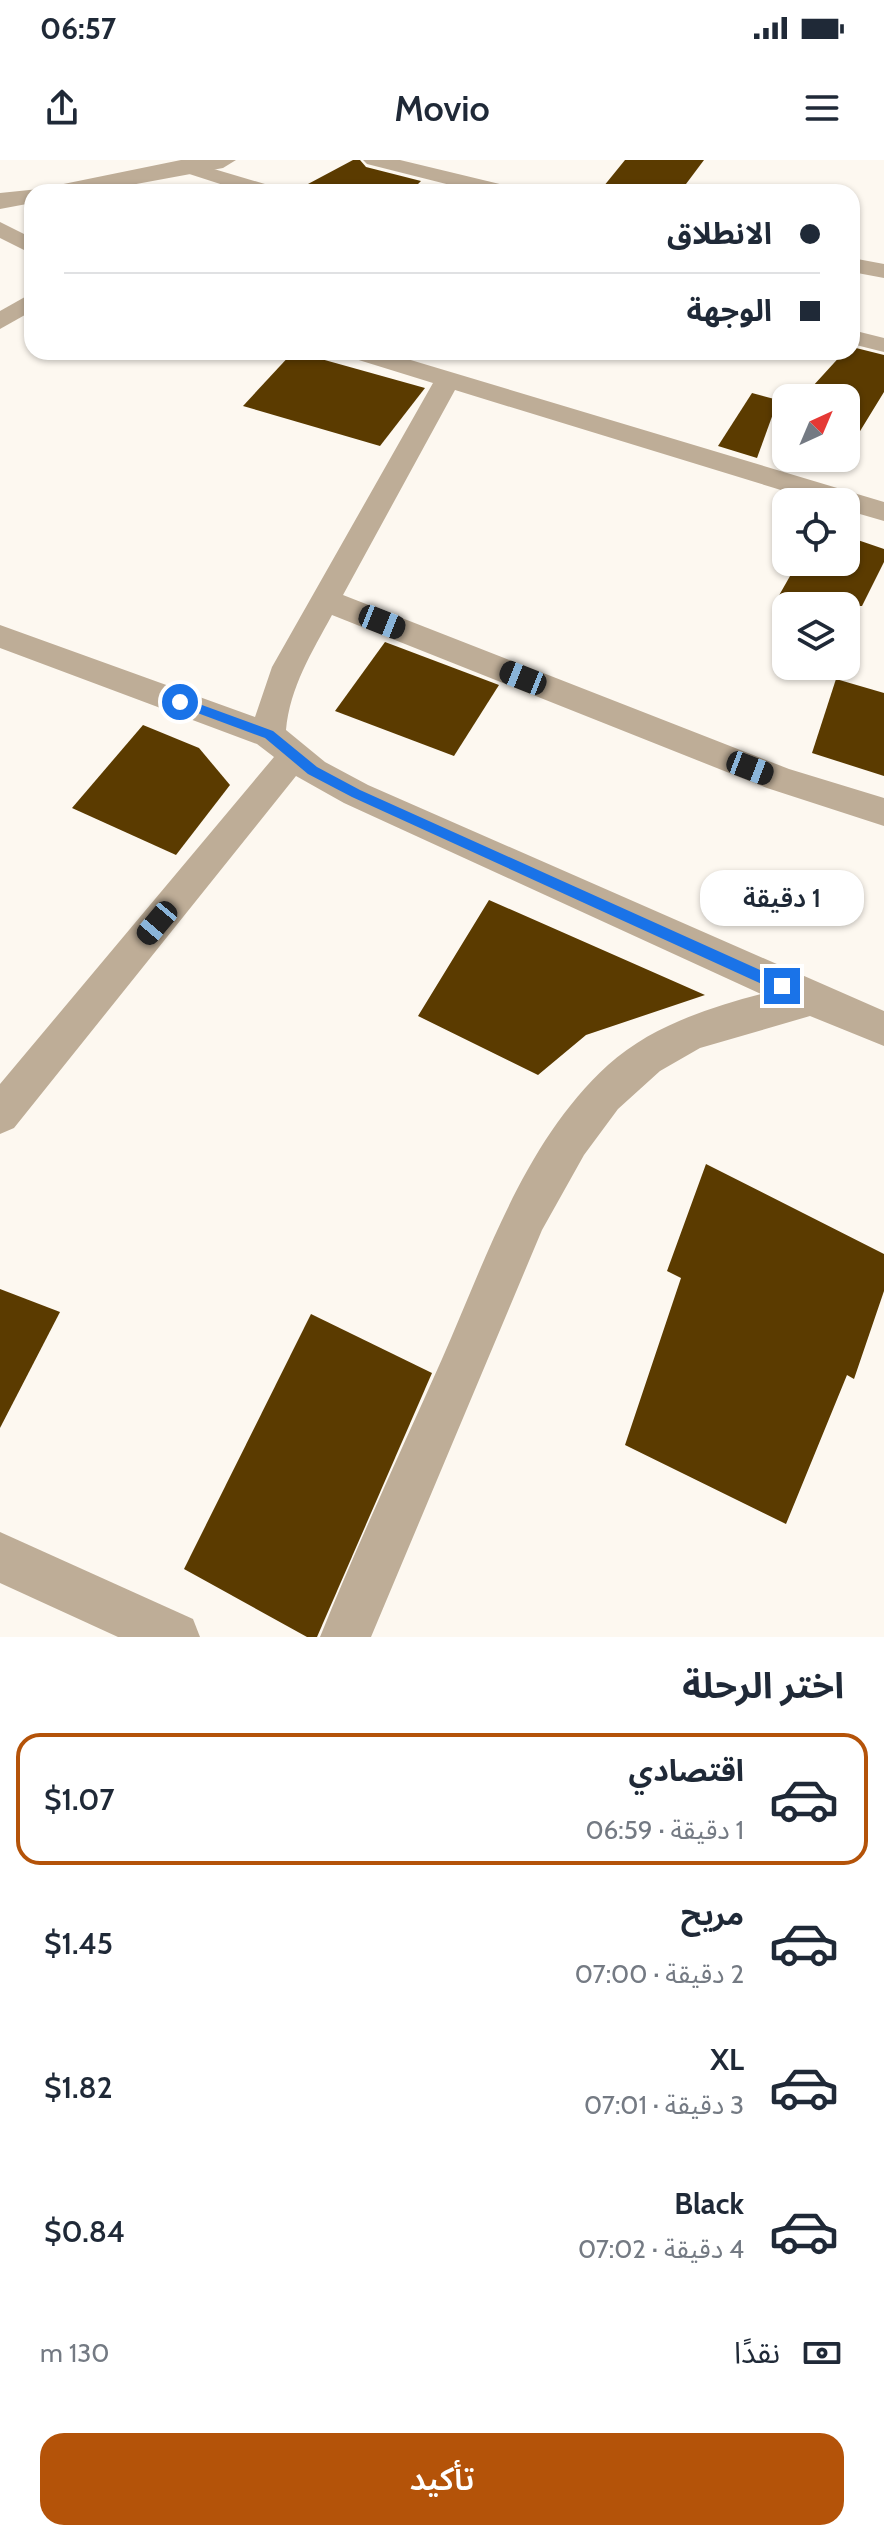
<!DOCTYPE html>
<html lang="ar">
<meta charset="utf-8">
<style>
:root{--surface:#fff;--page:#f6f6f7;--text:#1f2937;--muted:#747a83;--line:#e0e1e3;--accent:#b45309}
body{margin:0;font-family:Cabin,"Noto Sans Arabic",sans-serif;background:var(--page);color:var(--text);direction:rtl;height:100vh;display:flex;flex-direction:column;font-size:30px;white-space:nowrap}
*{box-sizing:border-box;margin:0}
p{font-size:26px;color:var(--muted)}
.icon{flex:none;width:44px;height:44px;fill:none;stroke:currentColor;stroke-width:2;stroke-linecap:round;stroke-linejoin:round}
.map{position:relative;height:1477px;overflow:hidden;direction:ltr}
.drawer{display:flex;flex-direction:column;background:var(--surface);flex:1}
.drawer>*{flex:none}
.banner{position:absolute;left:24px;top:24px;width:836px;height:176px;border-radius:24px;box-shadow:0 2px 6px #0004;direction:rtl;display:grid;align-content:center;height:176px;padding:0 40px;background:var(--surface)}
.needle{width:52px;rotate:44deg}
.fabs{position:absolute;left:772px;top:224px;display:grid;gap:16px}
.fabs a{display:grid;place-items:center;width:88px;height:88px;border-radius:16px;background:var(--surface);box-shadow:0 2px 6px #0004;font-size:40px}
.end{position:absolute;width:36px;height:36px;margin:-18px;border:10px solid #1a73e8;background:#fff;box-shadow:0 0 0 4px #fff}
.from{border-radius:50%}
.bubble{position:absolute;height:56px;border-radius:24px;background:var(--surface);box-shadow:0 2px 6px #0004;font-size:26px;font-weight:600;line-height:56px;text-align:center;direction:rtl}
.car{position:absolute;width:24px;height:48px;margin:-24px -12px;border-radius:10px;box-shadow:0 0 6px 2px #0007;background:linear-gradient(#222 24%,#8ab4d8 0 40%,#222 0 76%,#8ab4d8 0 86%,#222 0)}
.banner b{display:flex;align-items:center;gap:28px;height:76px;font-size:30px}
.banner b+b{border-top:2px solid var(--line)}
.banner i{width:20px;height:20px;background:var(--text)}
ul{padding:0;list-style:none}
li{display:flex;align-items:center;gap:24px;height:132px;margin:0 16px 12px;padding:0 24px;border:4px solid transparent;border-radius:24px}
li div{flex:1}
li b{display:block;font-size:30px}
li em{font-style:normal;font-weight:600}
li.active{border-color:var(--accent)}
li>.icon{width:72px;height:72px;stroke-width:1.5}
h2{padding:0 40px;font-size:36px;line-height:96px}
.pay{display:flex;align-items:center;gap:20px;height:88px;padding:0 40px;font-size:30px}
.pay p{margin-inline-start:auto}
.button{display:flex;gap:16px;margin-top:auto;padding:16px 40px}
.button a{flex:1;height:92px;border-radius:24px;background:var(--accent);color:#fff;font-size:32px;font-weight:600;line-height:92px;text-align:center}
.status{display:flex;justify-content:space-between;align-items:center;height:56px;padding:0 40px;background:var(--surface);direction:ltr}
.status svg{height:22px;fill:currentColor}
header{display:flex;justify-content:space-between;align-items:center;height:104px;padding:0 40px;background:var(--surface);font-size:36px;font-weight:600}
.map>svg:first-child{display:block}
.building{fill:#5b3b00}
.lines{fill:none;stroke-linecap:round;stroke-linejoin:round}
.minor{fill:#bead97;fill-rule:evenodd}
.tertiary{fill:#bead97;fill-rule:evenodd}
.route{fill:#1a73e8}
</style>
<div class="status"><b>06:57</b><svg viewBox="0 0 49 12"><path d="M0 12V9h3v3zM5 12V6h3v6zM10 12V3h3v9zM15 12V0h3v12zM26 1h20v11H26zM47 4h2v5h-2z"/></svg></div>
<header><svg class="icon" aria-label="menu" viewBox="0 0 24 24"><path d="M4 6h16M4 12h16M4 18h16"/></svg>Movio<svg class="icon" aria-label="share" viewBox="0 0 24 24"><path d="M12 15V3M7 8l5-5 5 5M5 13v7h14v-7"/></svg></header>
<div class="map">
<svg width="884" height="1477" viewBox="0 0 884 1477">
<rect width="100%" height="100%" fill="#fdf8f0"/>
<g class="building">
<path d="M353,0H360L366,7L421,21L410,32H293Z"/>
<path d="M625,0H704L680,32H599Z"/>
<path d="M852,187L884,195V232L846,294V238H802L844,192H852Z"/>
<path d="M293,192H296L425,228L380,286L243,246Z"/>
<path d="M752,233L778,240L757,298L718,286Z"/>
<path d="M846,376L884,389V402L862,446H773L798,402H846Z"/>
<path d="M385,482L499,525L454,596L335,551Z"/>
<path d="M836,519L884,533V616L812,593Z"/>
<path d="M143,565L199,588L230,625L176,695L72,648Z"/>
<path d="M489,740L705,835L586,875L538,915L418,856Z"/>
<path d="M706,1004L884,1094V1131L854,1219L847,1215L786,1364L625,1285L681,1118L667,1111Z"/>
<path d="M0,1129L60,1152L0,1268Z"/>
<path d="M311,1154L432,1213L317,1477H307L184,1409Z"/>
</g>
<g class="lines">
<g class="minor">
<path d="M363,0H400L512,27L515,32H478L367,4Z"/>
<path d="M187,1L275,27L278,32H245L180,11L176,7Z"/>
<path d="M0,62L32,78V94L0,78Z"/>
<path d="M852,98L884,104V118L852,112Z"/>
<path d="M32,133V151L0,169V151Z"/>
<path d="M852,170L884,178V192L852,184Z"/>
<path d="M346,192H384L884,342V361L846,350V342H820L455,230L343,435L789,609L884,638V666L767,628L332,455C312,492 290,527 286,570L325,602L368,625L884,851V886L810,856L700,888L660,911L618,949L584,995L542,1070L371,1477H320C358,1383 401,1291 442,1199C487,1097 524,982 608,905C650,867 707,848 761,834L344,643L296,616L14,968L0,974V924L274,597L257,584L0,488V465L255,557L272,507L433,223L349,197Z"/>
<path d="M0,1372L193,1459L200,1477H118L0,1423Z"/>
</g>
<path class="tertiary" d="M181,0H236L223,8L93,32H32V43L0,49V33L39,29Z"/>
</g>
<path class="route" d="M180,537L273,571L317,607L360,630L787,822V831H777L352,637L308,614L265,578L176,545V539Z"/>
</svg>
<div class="fabs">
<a><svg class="needle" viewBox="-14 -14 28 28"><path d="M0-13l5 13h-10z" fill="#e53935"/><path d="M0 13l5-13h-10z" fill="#747a83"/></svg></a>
<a><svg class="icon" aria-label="locate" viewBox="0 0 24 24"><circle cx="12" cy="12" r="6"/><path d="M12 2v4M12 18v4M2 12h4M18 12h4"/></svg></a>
<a><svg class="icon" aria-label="layers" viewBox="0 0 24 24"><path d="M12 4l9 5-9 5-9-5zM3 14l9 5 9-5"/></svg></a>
</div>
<i class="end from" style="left:180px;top:542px"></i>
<i class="end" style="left:782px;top:826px"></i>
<div class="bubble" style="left:700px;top:710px;width:164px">1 دقيقة</div>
<i class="car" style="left:382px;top:462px;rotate:112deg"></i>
<i class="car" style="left:523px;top:518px;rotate:292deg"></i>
<i class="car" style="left:750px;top:608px;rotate:111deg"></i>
<i class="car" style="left:157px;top:763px;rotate:220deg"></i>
<div class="banner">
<b><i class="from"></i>الانطلاق</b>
<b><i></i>الوجهة</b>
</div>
</div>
<section class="drawer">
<h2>اختر الرحلة</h2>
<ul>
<li class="active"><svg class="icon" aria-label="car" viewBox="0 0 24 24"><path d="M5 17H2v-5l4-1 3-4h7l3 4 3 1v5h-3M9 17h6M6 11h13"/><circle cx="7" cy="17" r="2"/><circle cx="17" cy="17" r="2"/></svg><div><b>اقتصادي</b><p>1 دقيقة · 06:59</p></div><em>$1.07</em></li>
<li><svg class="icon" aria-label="car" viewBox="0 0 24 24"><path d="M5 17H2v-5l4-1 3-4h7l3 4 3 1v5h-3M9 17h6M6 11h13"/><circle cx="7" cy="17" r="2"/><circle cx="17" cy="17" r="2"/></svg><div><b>مريح</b><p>2 دقيقة · 07:00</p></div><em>$1.45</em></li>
<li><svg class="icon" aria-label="car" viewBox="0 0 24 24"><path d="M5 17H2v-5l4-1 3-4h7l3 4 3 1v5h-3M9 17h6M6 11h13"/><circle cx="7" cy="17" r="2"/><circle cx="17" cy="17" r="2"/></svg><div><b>XL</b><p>3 دقيقة · 07:01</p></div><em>$1.82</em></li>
<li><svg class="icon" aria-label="car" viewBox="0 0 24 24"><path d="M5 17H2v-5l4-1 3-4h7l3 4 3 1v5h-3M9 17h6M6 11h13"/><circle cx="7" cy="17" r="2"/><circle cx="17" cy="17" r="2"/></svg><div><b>Black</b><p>4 دقيقة · 07:02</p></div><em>$0.84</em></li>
</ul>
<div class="pay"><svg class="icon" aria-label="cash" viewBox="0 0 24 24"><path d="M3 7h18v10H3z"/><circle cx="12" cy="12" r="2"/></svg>نقدًا<p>130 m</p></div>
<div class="button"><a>تأكيد</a></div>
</section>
